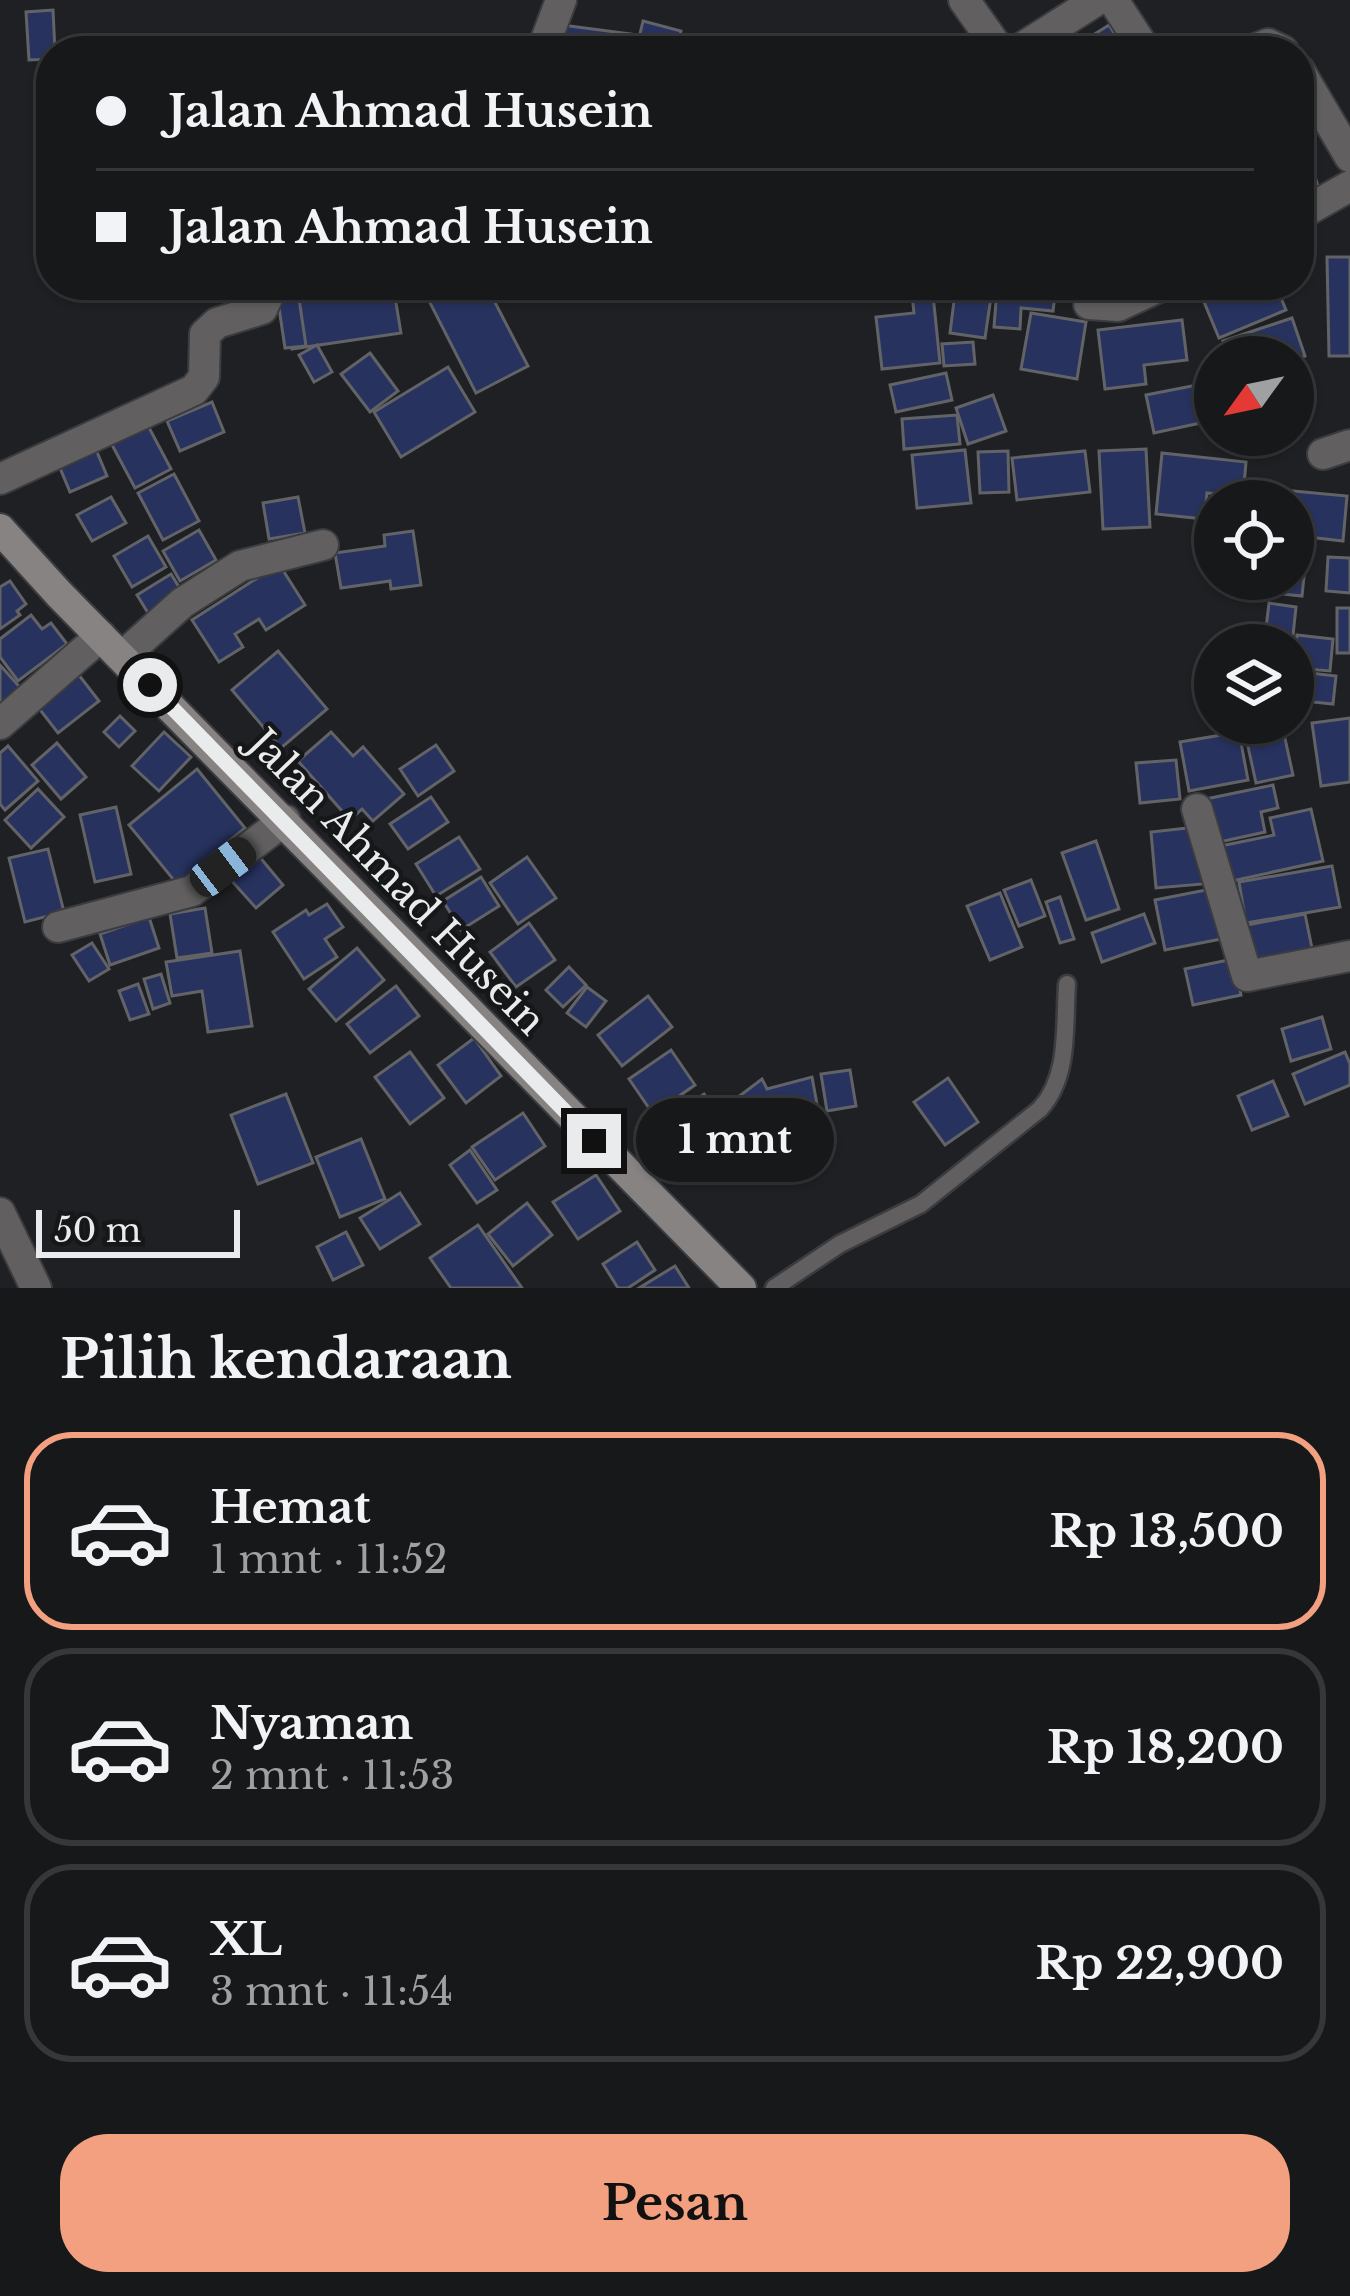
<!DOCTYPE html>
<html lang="id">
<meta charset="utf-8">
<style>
:root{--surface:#17181a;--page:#242527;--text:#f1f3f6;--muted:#9ea0a2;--line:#363739;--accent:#f2a07f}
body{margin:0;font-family:"Libre Baskerville",serif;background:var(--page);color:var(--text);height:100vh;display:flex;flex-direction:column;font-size:45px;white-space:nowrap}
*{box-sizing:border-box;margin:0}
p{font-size:39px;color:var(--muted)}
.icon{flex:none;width:66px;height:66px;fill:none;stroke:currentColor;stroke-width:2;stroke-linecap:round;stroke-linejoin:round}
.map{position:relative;height:1288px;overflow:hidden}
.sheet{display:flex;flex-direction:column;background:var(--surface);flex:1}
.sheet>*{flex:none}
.hud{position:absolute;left:36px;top:36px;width:1278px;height:264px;border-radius:48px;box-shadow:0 3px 9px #0004,0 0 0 3px var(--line);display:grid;align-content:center;height:264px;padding:0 60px;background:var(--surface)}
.needle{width:78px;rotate:237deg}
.buttons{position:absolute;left:1194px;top:336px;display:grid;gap:24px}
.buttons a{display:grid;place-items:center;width:120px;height:120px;border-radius:50%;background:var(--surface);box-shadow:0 3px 9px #0004,0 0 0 3px var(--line);font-size:60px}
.scale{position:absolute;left:36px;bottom:30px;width:204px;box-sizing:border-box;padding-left:12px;border:6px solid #eaebed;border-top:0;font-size:33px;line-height:42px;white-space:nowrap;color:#eaebed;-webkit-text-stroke:9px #161719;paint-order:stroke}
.end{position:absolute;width:54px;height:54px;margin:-27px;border:15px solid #eaebed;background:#111;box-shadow:0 0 0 6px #111}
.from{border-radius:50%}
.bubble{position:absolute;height:84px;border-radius:42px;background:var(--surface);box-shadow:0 3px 9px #0004,0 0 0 3px var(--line);font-size:39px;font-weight:700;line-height:84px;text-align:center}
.car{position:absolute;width:36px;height:72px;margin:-36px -18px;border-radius:15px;box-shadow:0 0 9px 3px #0007;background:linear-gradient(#222 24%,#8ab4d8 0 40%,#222 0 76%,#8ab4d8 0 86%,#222 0)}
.hud b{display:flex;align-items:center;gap:42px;height:114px;font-size:45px}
.hud b+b{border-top:3px solid var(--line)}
.hud i{width:30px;height:30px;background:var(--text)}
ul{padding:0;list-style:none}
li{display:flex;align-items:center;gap:36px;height:198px;margin:0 24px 18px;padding:0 36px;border:6px solid var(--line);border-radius:48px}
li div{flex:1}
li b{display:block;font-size:45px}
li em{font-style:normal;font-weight:700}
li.current{border-color:var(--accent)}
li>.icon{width:108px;height:108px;stroke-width:1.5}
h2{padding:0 60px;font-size:54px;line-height:144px}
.action{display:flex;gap:24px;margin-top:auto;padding:24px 60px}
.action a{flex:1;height:138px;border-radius:48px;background:var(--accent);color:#111;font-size:48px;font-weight:700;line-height:138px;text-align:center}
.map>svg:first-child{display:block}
.building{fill:#27325f;stroke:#626367;stroke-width:3}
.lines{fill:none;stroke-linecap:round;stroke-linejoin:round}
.service-casing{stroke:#3b3c3f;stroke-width:21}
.minor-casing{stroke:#3b3c3f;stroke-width:34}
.secondary-casing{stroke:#3b3c3f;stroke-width:34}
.service{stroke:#615f5f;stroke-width:16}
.minor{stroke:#615f5f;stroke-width:30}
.secondary{stroke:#868382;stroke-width:30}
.route{stroke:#eaebed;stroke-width:15}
.labels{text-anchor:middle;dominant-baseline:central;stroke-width:9;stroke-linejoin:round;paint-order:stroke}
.street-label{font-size:39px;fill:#eaebed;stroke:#161719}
</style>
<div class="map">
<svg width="1350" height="1288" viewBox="0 0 1350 1288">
<rect width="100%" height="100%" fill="#1f2023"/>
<g class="building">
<path d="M53,10L55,51H51V59L29,60L26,12Z"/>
<path d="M643,21L681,31L676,51H636Z"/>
<path d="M562,25L631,34L629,51H552Z"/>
<path d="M1109,25L1125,51H1092L1085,40Z"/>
<path d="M265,35L319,42L318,51H262Z"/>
<path d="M1299,131L1301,132L1318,186L1299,188Z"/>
<path d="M1327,257H1350V356H1329Z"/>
<path d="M281,285H393L401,333L292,349Z"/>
<path d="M297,285L306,346L285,348L276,288Z"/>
<path d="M440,285H486L528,366L476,393L425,293Z"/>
<path d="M911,285H932L940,363L882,369L876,317L914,313Z"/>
<path d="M956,285L992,290L985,338L950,333Z"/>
<path d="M1197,285H1252L1258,299L1278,291L1286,310L1219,338Z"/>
<path d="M997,289L1055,295L1053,311L1021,308L1020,329L994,327Z"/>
<path d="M1031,313L1086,322L1077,379L1021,369Z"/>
<path d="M1292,318L1305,356L1293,360V357H1229L1223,341Z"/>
<path d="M1182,320L1187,360L1144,365L1146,384L1105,389L1098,330Z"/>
<path d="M973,342L975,364L944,366L942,344Z"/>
<path d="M317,345L332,372L314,382L299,355Z"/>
<path d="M370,353L398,391L370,412L341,374Z"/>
<path d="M1299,364L1310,399L1293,404V366Z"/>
<path d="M448,367L475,412L401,457L374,412Z"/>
<path d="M946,373L952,400L896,412L890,385Z"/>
<path d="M1197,385L1205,422L1154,433L1146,395Z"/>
<path d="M993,395L1006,431L968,444L956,408Z"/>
<path d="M212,402L224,432L180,451L167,421Z"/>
<path d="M957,415L960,444L904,449L902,419Z"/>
<path d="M146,422L171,469L135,488L110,441Z"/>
<path d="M92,440L107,476L70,492L55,456Z"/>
<path d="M1146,449L1150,527L1103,529L1099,451Z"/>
<path d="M965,450L971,503L917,508L912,455Z"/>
<path d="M1008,451L1009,492L980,493L978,452Z"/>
<path d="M1085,451L1090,492L1017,500L1012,458Z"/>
<path d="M1162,453L1246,462L1243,497L1207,493L1204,519L1156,514Z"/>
<path d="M174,474L199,521L163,540L138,493Z"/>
<path d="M1272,489L1347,496L1343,541L1308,537L1302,596L1263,592L1264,579H1293V501H1271Z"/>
<path d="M111,497L126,523L92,541L77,515Z"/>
<path d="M298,497L305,533L269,539L263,503Z"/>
<path d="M199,530L216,560L180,581L163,551Z"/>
<path d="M413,531L421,585L391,589L390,581L341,588L335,553L385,546L384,535Z"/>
<path d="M148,536L166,567L132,587L114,556Z"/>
<path d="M1328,557L1350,558V593L1326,591Z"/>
<path d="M279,564L305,605L266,630L259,619L235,634L243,647L219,662L192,620Z"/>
<path d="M171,574L182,592L148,613L137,595Z"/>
<path d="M10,581L26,604L17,611L20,615L0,629V587Z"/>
<path d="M1269,603L1296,607L1292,645H1264Z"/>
<rect x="1337" y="608" width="13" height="45"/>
<path d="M31,615L42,629L51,623L67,644L18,681L0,657V639Z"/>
<path d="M1297,635L1333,639L1330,671L1294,668Z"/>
<path d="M278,651L327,709L281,748L232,690Z"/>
<path d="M0,665L25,693L0,715Z"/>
<path d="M75,670L99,701L58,733L34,702Z"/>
<path d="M1293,671L1336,676L1333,704L1293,700Z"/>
<path d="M120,716L135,731L119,747L104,732Z"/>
<path d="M1350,718V782L1321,786L1312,723Z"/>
<path d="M164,732L191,757L159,791L132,766Z"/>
<path d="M331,732L353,756L363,747L404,794L373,821L362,809L350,820L298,761Z"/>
<path d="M1239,732L1248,780L1189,791L1180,742Z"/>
<path d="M1284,734L1293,775L1256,783L1247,742Z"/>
<path d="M57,743L86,777L61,799L32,765Z"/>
<path d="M436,745L454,771L418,796L400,769Z"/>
<path d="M8,746L38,781L5,810L0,804V753Z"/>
<path d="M1176,760L1180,799L1140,803L1136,763Z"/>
<path d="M197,769L245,828L177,884L129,825Z"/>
<path d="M1273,785L1278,808L1261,812L1265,832L1215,843L1206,799Z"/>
<path d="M38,789L64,817L31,848L5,820Z"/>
<path d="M431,797L448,822L408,849L390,824Z"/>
<path d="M116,807L131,874L95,882L80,815Z"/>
<path d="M1311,809L1323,861L1223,883L1216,847L1274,835L1270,818Z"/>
<path d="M1197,827L1203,884L1156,888L1151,832Z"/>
<path d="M459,837L480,869L436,896L416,864Z"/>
<path d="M1096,841L1119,909L1086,920L1062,853Z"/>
<path d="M48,849L64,912L25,922L9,858Z"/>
<path d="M258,855L283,885L256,908L230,879Z"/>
<path d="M527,857L556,898L518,924L490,883Z"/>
<path d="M1332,866L1340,907L1246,923L1239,882Z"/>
<path d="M481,877L499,906L461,930L443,901Z"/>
<path d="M1031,880L1045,916L1019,926L1004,890Z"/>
<path d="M1211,889L1221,939L1165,950L1155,900Z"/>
<path d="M1000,893L1022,947L990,960L967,906Z"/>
<path d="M1060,897L1074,939L1060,943L1046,902Z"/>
<path d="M327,904L343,927L325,939L337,957L304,979L273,932L306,910L309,915Z"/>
<path d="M205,908L212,953L177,958L170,914Z"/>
<path d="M1144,914L1155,943L1102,962L1092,933Z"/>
<path d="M1305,914L1314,958L1250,970L1242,926Z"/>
<path d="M149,917L159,948L110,965L100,934Z"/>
<path d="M529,923L555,960L516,987L490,952Z"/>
<path d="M92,943L109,969L89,981L72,955Z"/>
<path d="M357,948L384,980L336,1021L309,989Z"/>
<path d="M240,951L252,1026L208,1032L202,991L172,996L166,962Z"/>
<path d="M1233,959L1241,995L1193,1005L1185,969Z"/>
<path d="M569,967L586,985L563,1007L546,990Z"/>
<path d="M161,974L170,1003L153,1009L144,979Z"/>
<path d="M138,984L149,1014L130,1020L119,991Z"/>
<path d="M396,986L419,1016L370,1053L347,1024Z"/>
<path d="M587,987L606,1001L586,1027L567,1013Z"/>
<path d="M648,996L672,1027L622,1066L598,1035Z"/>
<path d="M1322,1017L1331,1049L1291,1061L1282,1029Z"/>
<path d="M474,1038L501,1076L466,1103L438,1065Z"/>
<path d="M671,1050L695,1085L653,1114L629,1079Z"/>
<path d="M410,1052L444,1098L410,1124L375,1077Z"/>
<path d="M1345,1052L1350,1064V1085L1305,1104L1293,1074Z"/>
<path d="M850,1070L856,1106L827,1111L821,1074Z"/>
<path d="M812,1077L819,1115L774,1125L746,1141L737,1131L683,1170L655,1129L704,1094L717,1113L762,1079L767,1089Z"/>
<path d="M948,1078L978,1122L945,1145L914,1102Z"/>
<path d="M1273,1081L1288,1116L1252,1130L1238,1096Z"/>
<path d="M286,1094L313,1163L258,1184L231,1115Z"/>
<path d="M523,1113L545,1146L495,1180L472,1147Z"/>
<path d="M361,1139L385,1199L340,1217L316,1157Z"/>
<path d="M470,1150L497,1190L477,1203L450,1165Z"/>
<path d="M596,1175L620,1211L578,1239L553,1202Z"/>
<path d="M400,1193L420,1224L380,1249L360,1218Z"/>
<path d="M527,1203L552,1235L513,1266L488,1234Z"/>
<path d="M478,1225L522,1288H451L430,1258Z"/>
<path d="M346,1232L363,1265L333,1280L317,1247Z"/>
<path d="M637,1242L655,1270L628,1288H618L603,1264Z"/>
<path d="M675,1266L689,1288H639Z"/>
</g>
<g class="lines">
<defs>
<path id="service" d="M774,1288L840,1244L921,1204L1040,1109C1070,1076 1064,1027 1067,984"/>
<g id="minor">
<path d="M964,0L1000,51"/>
<path d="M1113,0L1146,51"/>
<path d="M542,51L561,0"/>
<path d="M1017,51L1097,0"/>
<path d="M1250,51L1268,44L1283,51"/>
<path d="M1299,70L1350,157"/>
<path d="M1299,215L1350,186"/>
<path d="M1089,304L1118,306L1163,285"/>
<path d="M1323,454L1350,445"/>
<path d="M0,479L194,390L204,377L205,334L217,323L262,309L273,285"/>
<path d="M122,657L182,603L240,566L323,545"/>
<path d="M0,724L101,636"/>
<path d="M1197,809L1247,976L1350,956"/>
<path d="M58,927L192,891L285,820"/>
<path d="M0,1213L36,1288"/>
</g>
<path id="secondary" d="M0,529L59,594L741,1288"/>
</defs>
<use href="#service" class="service-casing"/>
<use href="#minor" class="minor-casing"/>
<use href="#secondary" class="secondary-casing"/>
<use href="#service" class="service"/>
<use href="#minor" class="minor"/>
<use href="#secondary" class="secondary"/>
</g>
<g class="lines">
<path class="route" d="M150,685L594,1141"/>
</g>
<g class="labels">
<g class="street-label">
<text transform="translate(397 882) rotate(46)">Jalan Ahmad Husein</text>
</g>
</g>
</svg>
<div class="buttons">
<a><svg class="needle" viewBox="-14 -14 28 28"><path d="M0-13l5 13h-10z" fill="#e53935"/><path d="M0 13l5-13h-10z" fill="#9ea0a2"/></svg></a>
<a><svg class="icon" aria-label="locate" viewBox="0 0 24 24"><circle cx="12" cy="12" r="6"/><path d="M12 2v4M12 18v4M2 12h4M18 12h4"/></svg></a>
<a><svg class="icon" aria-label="layers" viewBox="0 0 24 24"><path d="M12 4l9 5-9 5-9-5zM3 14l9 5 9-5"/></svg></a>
</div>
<div class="scale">50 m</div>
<i class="end from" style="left:150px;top:685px"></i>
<i class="end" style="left:594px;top:1141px"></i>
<div class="bubble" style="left:636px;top:1098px;width:198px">1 mnt</div>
<i class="car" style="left:223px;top:867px;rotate:53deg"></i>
<div class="hud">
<b><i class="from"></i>Jalan Ahmad Husein</b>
<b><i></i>Jalan Ahmad Husein</b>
</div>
</div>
<section class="sheet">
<h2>Pilih kendaraan</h2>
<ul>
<li class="current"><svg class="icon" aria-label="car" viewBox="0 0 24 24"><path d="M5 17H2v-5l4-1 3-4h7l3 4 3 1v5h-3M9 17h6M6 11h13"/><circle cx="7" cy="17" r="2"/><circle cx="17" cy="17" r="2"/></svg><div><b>Hemat</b><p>1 mnt · 11:52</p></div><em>Rp 13,500</em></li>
<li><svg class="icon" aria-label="car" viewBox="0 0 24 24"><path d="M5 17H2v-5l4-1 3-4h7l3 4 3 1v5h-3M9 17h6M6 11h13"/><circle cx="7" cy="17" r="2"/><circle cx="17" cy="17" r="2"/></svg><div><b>Nyaman</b><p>2 mnt · 11:53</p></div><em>Rp 18,200</em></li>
<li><svg class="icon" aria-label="car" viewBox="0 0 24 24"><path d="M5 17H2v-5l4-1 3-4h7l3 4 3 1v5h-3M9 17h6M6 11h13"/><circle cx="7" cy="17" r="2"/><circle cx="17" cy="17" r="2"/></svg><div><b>XL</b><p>3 mnt · 11:54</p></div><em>Rp 22,900</em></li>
</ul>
<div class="action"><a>Pesan</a></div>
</section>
